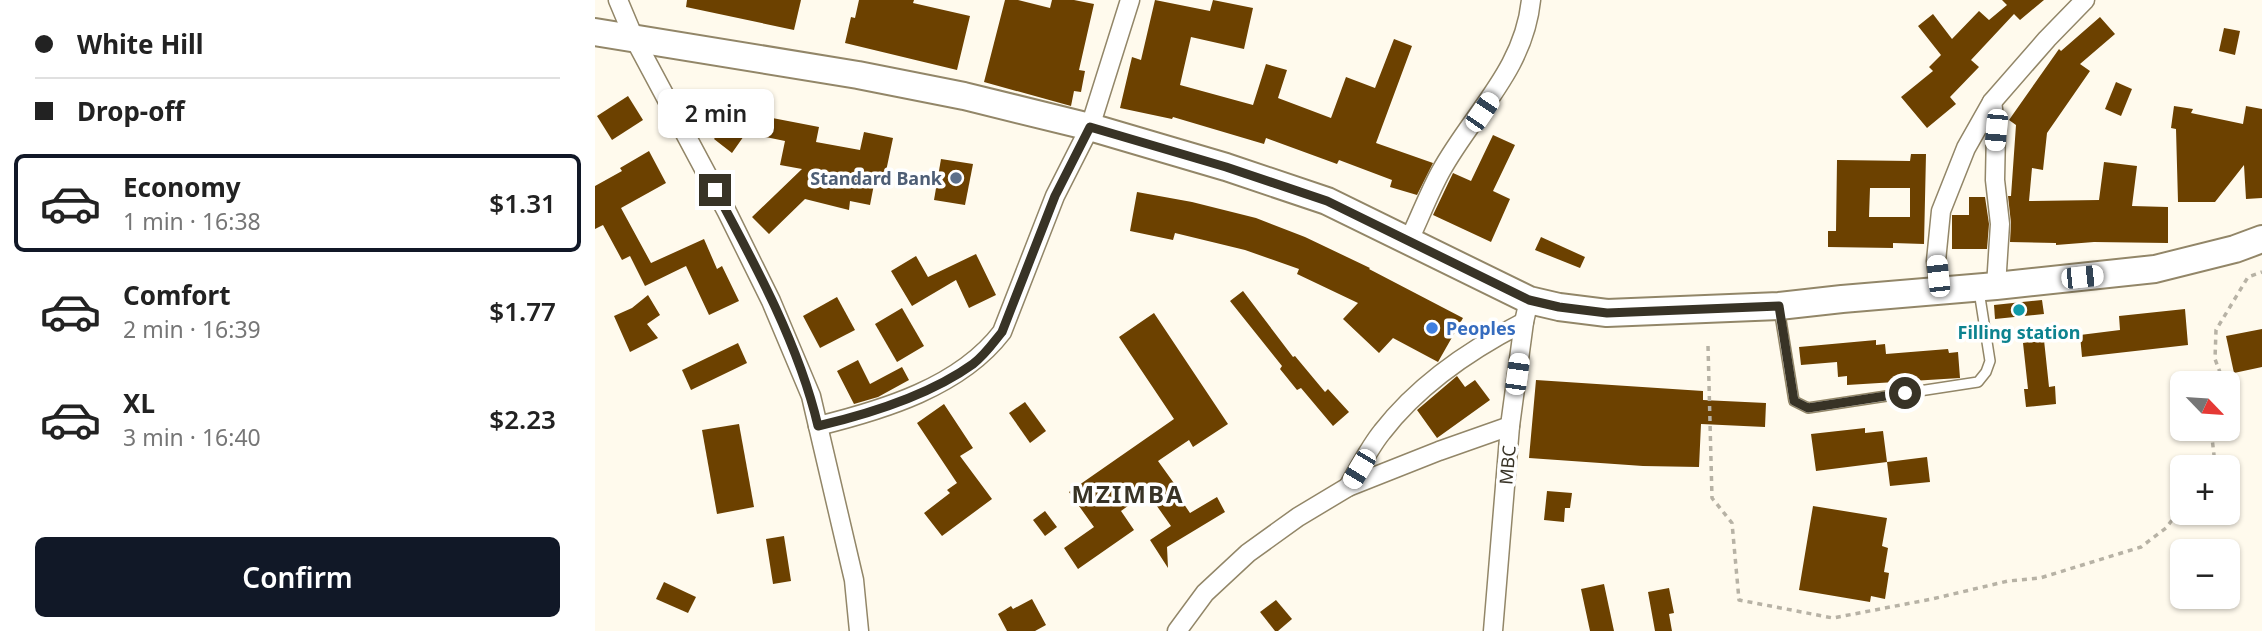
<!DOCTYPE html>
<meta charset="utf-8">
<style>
:root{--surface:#fff;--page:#f6f6f6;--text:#222;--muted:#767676;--line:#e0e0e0;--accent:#111827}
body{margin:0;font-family:"Noto Sans",sans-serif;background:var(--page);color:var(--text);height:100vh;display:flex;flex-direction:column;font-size:26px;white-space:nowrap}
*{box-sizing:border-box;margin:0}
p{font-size:23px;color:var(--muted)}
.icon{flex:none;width:38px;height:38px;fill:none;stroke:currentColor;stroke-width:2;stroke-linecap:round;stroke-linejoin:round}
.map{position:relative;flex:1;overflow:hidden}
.side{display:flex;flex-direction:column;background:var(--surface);width:595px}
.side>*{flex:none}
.guide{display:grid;align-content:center;height:154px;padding:0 35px;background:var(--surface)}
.needle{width:46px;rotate:115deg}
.controls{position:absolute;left:1575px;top:371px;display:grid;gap:14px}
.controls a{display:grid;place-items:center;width:70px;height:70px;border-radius:10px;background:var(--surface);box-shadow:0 2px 5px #0004;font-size:35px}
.end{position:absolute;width:32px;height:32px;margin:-16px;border:9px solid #383326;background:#fff;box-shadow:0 0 0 4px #fff}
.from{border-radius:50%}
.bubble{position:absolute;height:49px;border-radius:10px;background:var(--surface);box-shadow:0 2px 5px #0004;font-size:23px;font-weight:600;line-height:49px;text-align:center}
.car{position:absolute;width:21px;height:42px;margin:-21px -10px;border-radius:9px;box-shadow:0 0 5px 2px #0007;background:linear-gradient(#fff 24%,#345 0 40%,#fff 0 76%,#345 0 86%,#fff 0)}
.guide b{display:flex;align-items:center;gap:24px;height:66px;font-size:26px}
.guide b+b{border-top:2px solid var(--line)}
.guide i{width:18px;height:18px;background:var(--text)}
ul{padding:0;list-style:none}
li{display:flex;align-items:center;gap:21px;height:98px;margin:0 14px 10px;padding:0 21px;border:4px solid transparent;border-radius:10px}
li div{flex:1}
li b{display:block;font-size:26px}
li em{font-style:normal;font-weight:600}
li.selected{border-color:var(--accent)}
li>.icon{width:63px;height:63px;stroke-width:1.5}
.primary-button{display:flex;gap:14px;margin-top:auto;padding:14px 35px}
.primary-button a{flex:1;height:80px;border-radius:10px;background:var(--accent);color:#fff;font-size:28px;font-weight:600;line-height:80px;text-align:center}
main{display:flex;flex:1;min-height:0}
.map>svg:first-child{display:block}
.building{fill:#6c4100;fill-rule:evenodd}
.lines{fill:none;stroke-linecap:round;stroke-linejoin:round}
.service-casing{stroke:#928668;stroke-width:12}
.minor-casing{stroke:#928668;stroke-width:21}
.primary-casing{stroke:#928668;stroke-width:30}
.path{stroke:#b7b2a5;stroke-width:3.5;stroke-dasharray:5 5;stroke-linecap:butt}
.service{stroke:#fff;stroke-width:9}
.minor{stroke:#fff;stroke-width:18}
.primary{stroke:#fff;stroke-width:26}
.route{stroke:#383326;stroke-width:9}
.service-dot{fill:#5c6f8a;stroke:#fff;stroke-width:2.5}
.culture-dot{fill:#0f9aa8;stroke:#fff;stroke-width:2.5}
.shop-dot{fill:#3f7fe0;stroke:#fff;stroke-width:2.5}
.labels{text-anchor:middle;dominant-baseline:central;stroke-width:7;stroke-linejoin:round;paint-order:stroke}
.service-label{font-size:18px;font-weight:bold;fill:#4e5e75;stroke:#fff;text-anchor:end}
.shop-label{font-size:18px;font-weight:bold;fill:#366cbe;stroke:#fff;text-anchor:start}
.culture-label{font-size:18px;font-weight:bold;fill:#0d838f;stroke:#fff}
.street-label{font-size:18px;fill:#383326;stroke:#fff}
.district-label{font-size:24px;font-weight:bold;letter-spacing:2px;fill:#383326;stroke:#fff}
</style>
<main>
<section class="side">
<div class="guide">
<b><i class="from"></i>White Hill</b>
<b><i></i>Drop-off</b>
</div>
<ul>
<li class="selected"><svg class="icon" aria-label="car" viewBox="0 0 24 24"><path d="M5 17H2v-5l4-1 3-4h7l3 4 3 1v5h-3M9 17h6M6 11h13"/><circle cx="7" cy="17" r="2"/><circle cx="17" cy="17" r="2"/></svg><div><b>Economy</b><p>1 min · 16:38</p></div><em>$1.31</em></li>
<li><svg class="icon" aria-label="car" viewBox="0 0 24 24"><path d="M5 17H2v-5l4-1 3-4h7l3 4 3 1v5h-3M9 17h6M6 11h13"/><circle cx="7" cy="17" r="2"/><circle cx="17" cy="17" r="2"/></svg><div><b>Comfort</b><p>2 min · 16:39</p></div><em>$1.77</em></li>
<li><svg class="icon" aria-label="car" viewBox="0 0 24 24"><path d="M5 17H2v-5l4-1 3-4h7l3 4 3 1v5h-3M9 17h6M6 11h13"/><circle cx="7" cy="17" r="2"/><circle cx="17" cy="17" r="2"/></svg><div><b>XL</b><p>3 min · 16:40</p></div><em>$2.23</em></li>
</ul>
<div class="primary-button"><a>Confirm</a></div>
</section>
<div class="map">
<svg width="1667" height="631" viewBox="0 0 1667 631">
<rect width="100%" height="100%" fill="#fffaed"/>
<g class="building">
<path d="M92,0H206L199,30L91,7Z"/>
<path d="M264,0H319L318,3L375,16L362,70L250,43L256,17L260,18Z"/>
<path d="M410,0H423L455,8L457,0H479L499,4L484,70L490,71L486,92L479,91L476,106L389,82Z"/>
<path d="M560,0L615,11L618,0L658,8L649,49L596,37L585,85L658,105L671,64L692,70L683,98L736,118L751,77L780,88L799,39L817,46L781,143L838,163L822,195L795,187L797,180L744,160L742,164L671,138L669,144L578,117L577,119L525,108L537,57L546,60Z"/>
<path d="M1407,0H1449L1425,20L1419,14L1376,60L1384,67L1355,97L1361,104L1332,128L1306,97L1338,71L1334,67L1346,55L1323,26L1338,14L1357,39L1384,11L1394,20L1412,5Z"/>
<path d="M1505,17L1520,34L1485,64L1495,71L1452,133L1448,170L1437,168L1434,201L1504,200L1509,162L1542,166L1537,206L1573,207V243L1499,242L1461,245V243L1415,242L1416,223L1413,196H1416L1421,125L1414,120L1464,49L1466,51Z"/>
<path d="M1629,28L1645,31L1640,55L1624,51Z"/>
<path d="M1521,82L1537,89L1526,116L1510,109Z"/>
<path d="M33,96L48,120L17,140L2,116Z"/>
<path d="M1579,106L1598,109L1596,113L1648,124L1651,106L1667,109V198L1651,199L1649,165L1620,202H1583L1581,129L1576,128Z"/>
<path d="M143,108L166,125L167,116L224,127L221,142L265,150L269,132L298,138L290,176L281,174L275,205L255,201L254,210L210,199L174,234L157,217L207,169L185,165L190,141L151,133L137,153L119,139Z"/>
<path d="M898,135L920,145L898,191L915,199L896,242L838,215L858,173L876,181Z"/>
<path d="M54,151L71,183L26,208L56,263L109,239L122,269L127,266L144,301L114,315L91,266L50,286L35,256L27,260L8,225L0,229V186L27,171L25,168Z"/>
<path d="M1316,154H1331L1329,244L1298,243V248L1233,247V231H1241L1242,160L1315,161ZM1275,188H1315V217H1274Z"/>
<path d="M346,159L378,164L370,205L339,200Z"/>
<path d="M542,192L597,202L661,218L710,237L775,268L774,269L868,318L843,362L798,338L784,353L748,319L763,303L702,274L704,269L650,250L580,233L578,240L535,231Z"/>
<path d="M1374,197H1390L1394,224L1392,249H1357V215H1374Z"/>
<path d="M946,237L990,257L985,268L940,250Z"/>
<path d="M381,254L401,295L374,308L361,280L317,306L296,271L321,256L333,277Z"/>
<path d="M648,291L698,357L700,356L730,392L733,389L754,412L738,426L706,388L702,390L685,369L687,366L635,301Z"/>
<path d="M53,295L65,315L52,324L63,338L35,352L19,316L37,308Z"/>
<path d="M242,297L260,330L225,348L208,316Z"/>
<path d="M1447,300L1449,314L1400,319L1399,305Z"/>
<path d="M307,308L329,346L302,362L280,324Z"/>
<path d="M1590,309L1593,345L1487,357L1485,335L1525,330L1524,316Z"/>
<path d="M559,313L633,424L598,447L594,440L563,461L581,486L578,488L595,513L622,497L630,512L572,547L573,568L555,540L576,526L552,492L526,511L539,530L483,569L469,548L499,527L474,492L579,419L524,337Z"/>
<path d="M1667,329V367L1639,373L1631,336Z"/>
<path d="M1281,340V345L1290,344L1291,354L1353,349L1354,353L1363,352L1365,378L1252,385V376L1243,377L1242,362L1206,365L1204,347Z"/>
<path d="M1449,340L1454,387L1460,386L1461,404L1431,407L1429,389H1433L1428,343Z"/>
<path d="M143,343L152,363L96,390L87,370Z"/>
<path d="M263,360L275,384L307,367L314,380L283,397L259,404L242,371Z"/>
<path d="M862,376L870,387L880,380L895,400L842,438L822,410Z"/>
<path d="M941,380L1108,391V400L1171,403L1170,427L1106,424L1104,467L1048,466L934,458Z"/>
<path d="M430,402L451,431L435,443L414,413Z"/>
<path d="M349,404L378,448L365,456L397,499L347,536L329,513L355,493L352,490L362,483L322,423Z"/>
<path d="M144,424L159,507L122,514L107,430Z"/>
<path d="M1270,428V433L1288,431L1292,462L1221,471L1216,434Z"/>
<path d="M1332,457L1335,482L1295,486L1292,462Z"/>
<path d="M952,491L977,493L975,508H970L969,522L949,520Z"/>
<path d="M1218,506L1292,518L1287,546L1293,548L1289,572L1294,573L1290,599L1276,596L1275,602L1204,590Z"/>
<path d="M450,511L462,527L450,536L438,520Z"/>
<path d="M189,536L196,581L178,584L171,539Z"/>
<path d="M69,582L101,597L93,613L61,599Z"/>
<path d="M1009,584L1019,631H995L986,589Z"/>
<path d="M1074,588L1079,613L1074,614L1077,631H1060L1053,592Z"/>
<path d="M437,599L451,625L440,631H412L403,614L416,606L418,609Z"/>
<path d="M681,600L697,619L683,631H680L665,612Z"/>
</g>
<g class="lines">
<defs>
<path id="service" d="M1184,308L1199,401L1213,408L1383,382L1391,372L1395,361L1384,291"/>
<g id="minor">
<path d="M23,0L39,38L132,212L176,301L216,396L259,580L264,631"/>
<path d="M1397,102L1401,130L1400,180L1405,224L1401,286"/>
<path d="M814,240C825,217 834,193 846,171C878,113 929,70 936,0"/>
<path d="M1345,291L1341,261L1346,211L1371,148L1397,102L1452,39L1490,0"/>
<path d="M223,426C288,410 365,387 407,332L460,196L495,127L535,0"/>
<path d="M753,487C764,469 774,448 787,432C824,384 876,349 929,322"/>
<path d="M582,631L610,593L653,553L703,517L753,487L844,451L915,426"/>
<path d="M898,631L915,426L929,322L934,300"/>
</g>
<path id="primary" d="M0,32L263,75L369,96L495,127L631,167L732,201L934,300L964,307L1012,313L1184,306L1247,299L1401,286L1560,269L1640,249L1667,239"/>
</defs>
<use href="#service" class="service-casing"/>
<use href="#minor" class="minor-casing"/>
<use href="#primary" class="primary-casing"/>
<g class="path">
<path d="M1113,346L1117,498L1137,523L1144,600L1238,618L1337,599L1413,581L1445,578L1546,547L1571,528L1587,507"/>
<path d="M1629,383L1620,359L1621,330L1653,277L1667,272"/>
<path d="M1616,467L1619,455L1616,429"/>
</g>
<use href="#service" class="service"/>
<use href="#minor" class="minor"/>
<use href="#primary" class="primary"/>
</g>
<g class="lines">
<path class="route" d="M120,190C160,264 204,345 223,426C274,414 335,395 378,364C390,355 398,343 407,332L460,196L495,127L631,167L732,201L934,300L964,307L1012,313L1184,306L1199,401L1213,408L1310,393"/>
</g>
<circle class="service-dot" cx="361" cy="178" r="7"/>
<circle class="culture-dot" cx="1424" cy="310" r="7"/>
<circle class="shop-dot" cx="837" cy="328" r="7"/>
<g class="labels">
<g class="service-label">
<text x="347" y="178">Standard Bank</text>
</g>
<g class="shop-label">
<text x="851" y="328">Peoples</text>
</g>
<g class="culture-label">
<text x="1424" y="332">Filling station</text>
</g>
<g class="street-label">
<text transform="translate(912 465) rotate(-85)">MBC</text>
</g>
<g class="district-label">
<text x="533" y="493">MZIMBA</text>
</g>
</g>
</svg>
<div class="controls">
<a><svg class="needle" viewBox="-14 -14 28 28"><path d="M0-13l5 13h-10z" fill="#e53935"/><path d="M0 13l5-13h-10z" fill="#767676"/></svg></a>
<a>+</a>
<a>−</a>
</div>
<i class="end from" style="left:1310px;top:393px"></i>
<i class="end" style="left:120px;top:190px"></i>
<div class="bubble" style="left:63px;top:89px;width:116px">2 min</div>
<i class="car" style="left:887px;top:112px;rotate:34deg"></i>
<i class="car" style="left:1401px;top:130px;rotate:185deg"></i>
<i class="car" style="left:1343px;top:276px;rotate:354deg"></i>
<i class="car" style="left:1487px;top:277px;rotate:84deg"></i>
<i class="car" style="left:922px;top:374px;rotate:8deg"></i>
<i class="car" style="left:764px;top:469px;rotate:211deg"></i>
</div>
</main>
